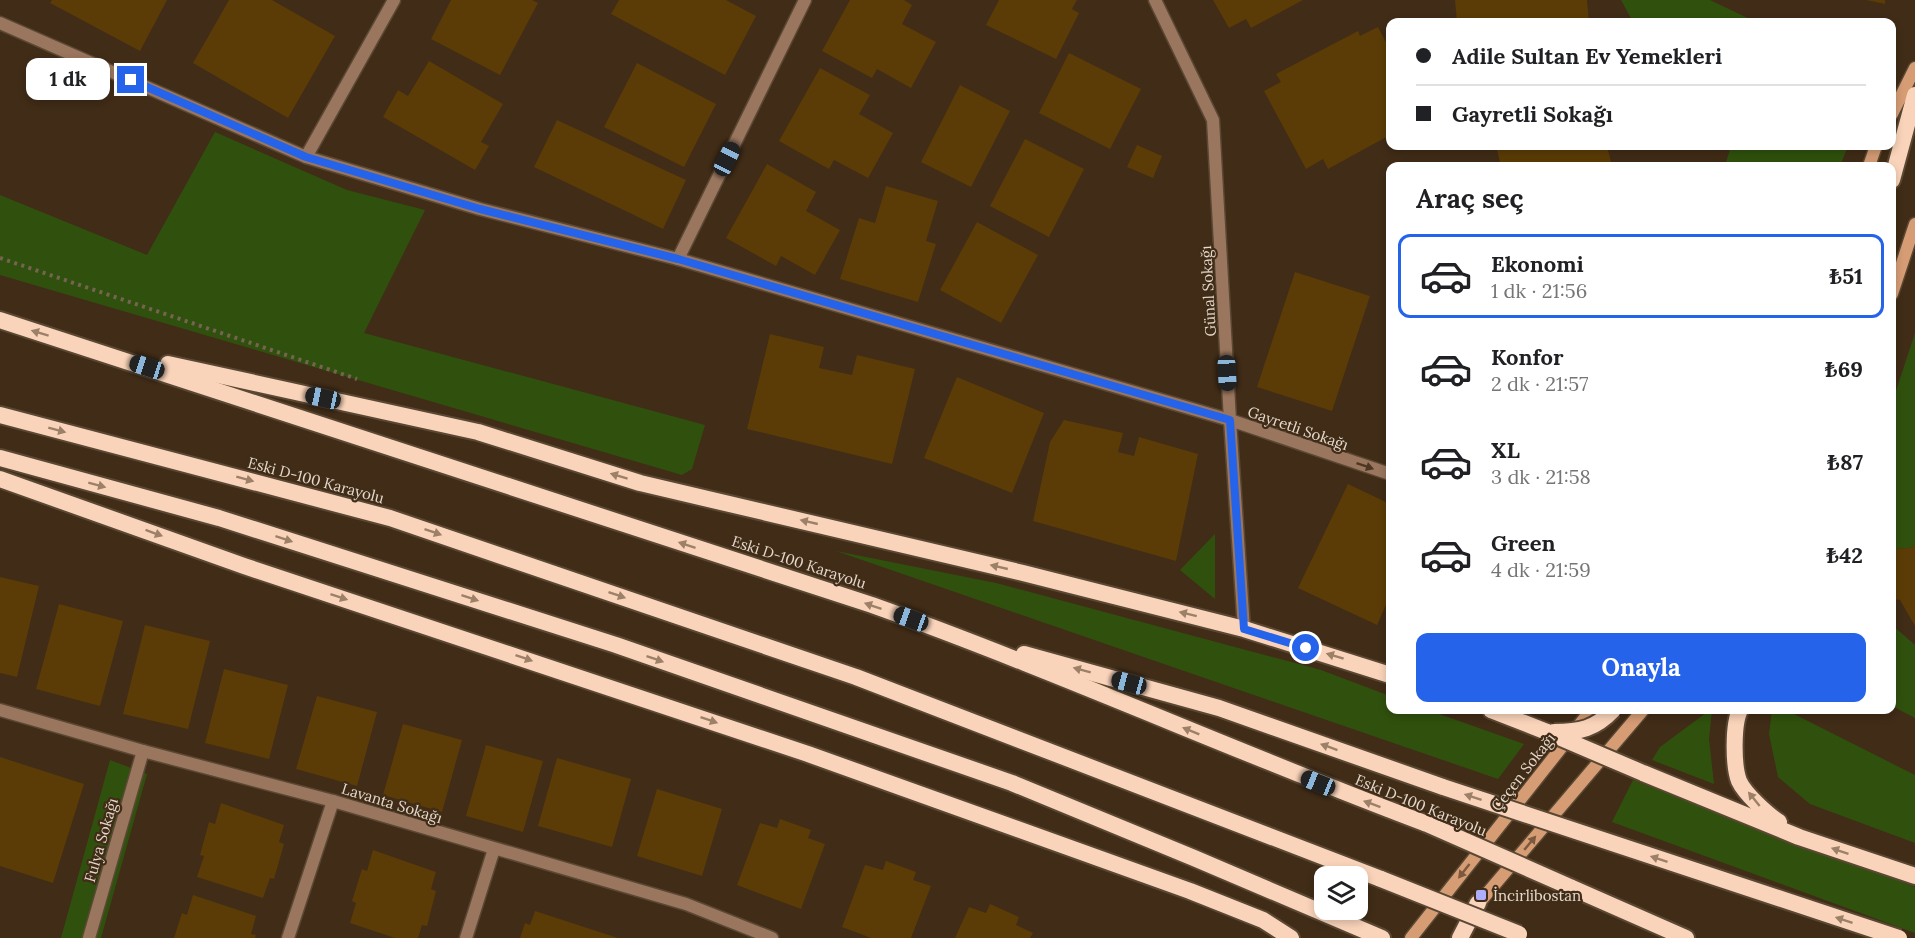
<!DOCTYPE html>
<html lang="tr">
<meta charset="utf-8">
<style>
:root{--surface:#fff;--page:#f6f6f6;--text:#202124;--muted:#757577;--line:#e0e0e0;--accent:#2563eb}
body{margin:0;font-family:Lora,serif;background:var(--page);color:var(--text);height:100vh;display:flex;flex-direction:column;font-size:22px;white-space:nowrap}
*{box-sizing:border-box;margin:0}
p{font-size:20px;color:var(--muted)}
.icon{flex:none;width:33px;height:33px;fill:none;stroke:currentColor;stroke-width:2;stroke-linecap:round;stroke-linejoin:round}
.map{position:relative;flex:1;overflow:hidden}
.panel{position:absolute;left:1386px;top:162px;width:510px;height:552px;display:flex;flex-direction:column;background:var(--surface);border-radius:12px;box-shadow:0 3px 9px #0003}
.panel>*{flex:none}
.banner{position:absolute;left:1386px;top:18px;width:510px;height:132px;border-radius:12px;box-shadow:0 3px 9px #0003;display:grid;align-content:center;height:132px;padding:0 30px;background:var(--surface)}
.fabs{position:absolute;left:1314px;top:866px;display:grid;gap:12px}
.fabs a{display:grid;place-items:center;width:54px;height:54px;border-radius:12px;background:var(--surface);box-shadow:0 3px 9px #0003;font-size:30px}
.end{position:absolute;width:27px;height:27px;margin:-14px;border:8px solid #2563eb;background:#fff;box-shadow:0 0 0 3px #fff}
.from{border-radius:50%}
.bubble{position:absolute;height:42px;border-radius:12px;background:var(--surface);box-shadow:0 3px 9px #0003;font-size:20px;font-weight:700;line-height:42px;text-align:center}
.car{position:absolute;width:18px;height:36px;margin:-18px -9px;border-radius:8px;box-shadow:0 0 4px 2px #0007;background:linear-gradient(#222 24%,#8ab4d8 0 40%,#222 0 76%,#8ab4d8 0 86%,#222 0)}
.banner b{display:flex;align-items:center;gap:21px;height:57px;font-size:22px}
.banner b+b{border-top:2px solid var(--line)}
.banner i{width:15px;height:15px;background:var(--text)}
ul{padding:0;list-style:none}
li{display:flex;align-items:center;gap:18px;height:84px;margin:0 12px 9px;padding:0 18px;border:3px solid transparent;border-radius:12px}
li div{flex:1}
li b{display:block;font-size:22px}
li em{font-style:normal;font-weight:700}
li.on{border-color:var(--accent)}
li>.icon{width:54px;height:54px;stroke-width:1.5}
h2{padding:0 30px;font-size:27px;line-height:72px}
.primary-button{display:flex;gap:12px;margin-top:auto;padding:12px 30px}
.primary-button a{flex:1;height:69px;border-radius:12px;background:var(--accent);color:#fff;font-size:24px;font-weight:700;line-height:69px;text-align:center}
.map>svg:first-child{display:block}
.green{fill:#30510d}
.building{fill:#5b3c06}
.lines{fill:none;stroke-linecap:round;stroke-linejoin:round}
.pedestrian-casing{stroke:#5a4834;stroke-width:15}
.minor-casing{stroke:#5a4834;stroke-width:15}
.secondary-casing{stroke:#5a4834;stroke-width:15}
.trunk-casing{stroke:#5a4834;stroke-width:20}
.path{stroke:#756452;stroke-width:4;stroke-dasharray:3 4.5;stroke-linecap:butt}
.pedestrian{stroke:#9a765e;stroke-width:12}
.minor{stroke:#9a765e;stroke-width:12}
.secondary{stroke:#d69d75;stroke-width:12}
.trunk{stroke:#fad4ba;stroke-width:16}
.trunk-bridge-casing{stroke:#5a4834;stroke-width:20;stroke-linecap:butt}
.trunk-bridge{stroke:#fad4ba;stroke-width:16}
.oneway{fill:#9d8068}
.oneway2{fill:#4e3722}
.oneway3{fill:#7c593d}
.route{stroke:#2563eb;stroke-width:8}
.poi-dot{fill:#afaefa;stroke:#402c17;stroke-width:2}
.labels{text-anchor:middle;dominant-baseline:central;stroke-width:4.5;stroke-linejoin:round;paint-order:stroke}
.street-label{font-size:15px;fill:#e5d9cc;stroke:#402c17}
.poi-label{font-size:15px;fill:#e5d9cc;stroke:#402c17;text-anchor:start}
</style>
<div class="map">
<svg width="1915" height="938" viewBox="0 0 1915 938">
<rect width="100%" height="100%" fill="#402c17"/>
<g class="green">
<path d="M1621,0H1710L1756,22H1633Z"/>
<path d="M215,132L347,190L425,210L364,333L705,425L692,469L682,475L0,275V195L147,255Z"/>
<path d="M1731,146H1848L1840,166H1725Z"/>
<path d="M1915,333V545L1910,548L1892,549V403Z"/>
<path d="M1215,534V599L1180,570Z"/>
<path d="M836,551L996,583L1321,670L1390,696V710H1428L1524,744L1498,779Z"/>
<path d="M1892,625L1915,645V718L1892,706Z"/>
<path d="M1710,710H1712L1709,739L1714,784L1652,760L1660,747Z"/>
<path d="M1772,710H1786L1915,775V843L1810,804L1778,777L1769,734Z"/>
<path d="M110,760L147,774L101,938H61Z"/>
<path d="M1633,780L1915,887V933L1612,822Z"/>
</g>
<g class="building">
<path d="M52,0H167L140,51L50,3Z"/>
<path d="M229,0H272L335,36L288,118L193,63Z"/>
<path d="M451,0H532L538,3L500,75L431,39Z"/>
<path d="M619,0H726L756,16L725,75L611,14Z"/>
<path d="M850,0H904L912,5L902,24L936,42L911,88L877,69L872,78L822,51Z"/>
<path d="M999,0H1077L1072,9L1079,13L1056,59L986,25Z"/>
<path d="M1213,0H1303L1251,28L1246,19L1229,28Z"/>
<path d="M1455,0H1587L1589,22H1457Z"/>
<path d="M1866,0H1885V4Z"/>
<path d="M1378,27L1390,50V135L1328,169L1323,159L1306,169L1264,91L1281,82L1276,74L1358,31L1360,36Z"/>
<path d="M1069,53L1141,89L1110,149L1039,113Z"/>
<path d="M429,61L503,104L481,142L489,146L475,170L383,117L398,90L408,96Z"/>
<path d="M637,63L716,104L684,167L604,127Z"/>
<path d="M820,68L870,95L859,114L893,133L868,178L834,160L829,169L779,141Z"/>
<path d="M960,85L1010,111L971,187L921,162Z"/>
<path d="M557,120L686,180L663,229L534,167Z"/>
<path d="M1025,139L1084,169L1049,237L990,206Z"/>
<path d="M1137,145L1162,156L1153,178L1127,167Z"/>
<path d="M1496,146H1607L1612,166H1501Z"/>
<path d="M767,164L816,192L806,211L840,230L815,275L781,256L776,266L726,238Z"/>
<path d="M886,186L938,201L926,241L936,244L918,302L840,279L859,218L875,223Z"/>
<path d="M977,222L1038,255L1001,323L940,290Z"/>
<path d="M1295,272L1370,296L1332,411L1257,387Z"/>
<path d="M770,334L824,347L819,368L852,375L857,355L915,369L892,464L747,429Z"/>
<path d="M957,377L1044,413L1012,493L924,458Z"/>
<path d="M1064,420L1123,433L1118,452L1134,456L1139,437L1198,454L1176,561L1033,521L1050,442Z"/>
<path d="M1348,484L1390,504V596L1377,625L1298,588Z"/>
<path d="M1915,545V626L1900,600L1892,599V549L1910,548Z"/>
<path d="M0,577L39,586L17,677L0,673Z"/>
<path d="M59,604L123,621L100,706L36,689Z"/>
<path d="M145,625L210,641L188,729L123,714Z"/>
<path d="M224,669L288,685L269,759L205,743Z"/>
<path d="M317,696L377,712L357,786L296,769Z"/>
<path d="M403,724L462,740L442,812L383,795Z"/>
<path d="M486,745L543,761L523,832L466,816Z"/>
<path d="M0,757L84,784L53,883L0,866Z"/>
<path d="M557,758L631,779L612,847L538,826Z"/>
<path d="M657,789L722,809L702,876L637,856Z"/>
<path d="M221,803L284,825L279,842L284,844L274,879L270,878L263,898L197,877L204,856L200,855L209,822L215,824Z"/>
<path d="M780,819L811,830L808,838L825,844L801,909L737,885L760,823L777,828Z"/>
<path d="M373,850L436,872L431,889L436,891L427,926L422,925L418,938H395L350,923L356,903L352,901L362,869L367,871Z"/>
<path d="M886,861L916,872L913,880L931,886L911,938H871L842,927L865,865L883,870Z"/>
<path d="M193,895L256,916L251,934L256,935L255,938H174L182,913L187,915Z"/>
<path d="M990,904L1019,917L1016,925L1033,933L1030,938H955L969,907L986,913Z"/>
<path d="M535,911L618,938H520L525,923L530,925Z"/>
</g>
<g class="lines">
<defs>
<path id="pedestrian" d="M89,938L143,751"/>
<g id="minor">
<path d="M1155,0L1213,120L1230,420L1244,629"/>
<path d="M0,23L306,157L480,209L678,259L1230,420L1390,474"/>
<path d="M306,157L394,0"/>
<path d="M678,259L805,0"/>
<path d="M0,710L143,751L333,801L686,904L772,938"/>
<path d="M288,938L333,801"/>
<path d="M466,938L494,849"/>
</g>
<g id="secondary">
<path d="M1892,114L1915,68"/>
<path d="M1869,166L1876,146"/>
<path d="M1892,294L1915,224"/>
<path d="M1473,910L1643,710"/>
<path d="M1411,938L1591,710"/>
</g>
<g id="trunk">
<path d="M1892,180L1915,95"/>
<path d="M0,320L872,605C1059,672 1240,754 1427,824"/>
<path d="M168,364L478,432L640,483L1023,573L1244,629L1390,675"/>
<path d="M0,415L390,518L856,677L1381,879"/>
<path d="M0,458L219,518L616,645L1012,783L1194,858L1382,938"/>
<path d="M0,479L244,566L808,754L1190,891L1263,920L1291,938"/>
<path d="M1024,654L1219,708L1443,787"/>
<path d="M1491,710L1547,732"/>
<path d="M1740,710C1733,724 1733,765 1739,781C1745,794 1767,814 1779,822"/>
<path d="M1643,773L1799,837L1915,876"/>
<path d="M1570,887L1686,938"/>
<path d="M1460,938L1478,903"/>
</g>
</defs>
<use href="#pedestrian" class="pedestrian-casing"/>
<use href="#minor" class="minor-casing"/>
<use href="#secondary" class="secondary-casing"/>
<use href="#trunk" class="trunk-casing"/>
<path class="path" d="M0,258L357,379"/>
<use href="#pedestrian" class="pedestrian"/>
<use href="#minor" class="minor"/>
<use href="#secondary" class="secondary"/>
<use href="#trunk" class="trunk"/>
<defs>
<g id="trunk-bridge">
<path d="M1547,732L1643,773"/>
<path d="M1554,732C1580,732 1595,729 1613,710"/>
<path d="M1443,787L1899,938"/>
<path d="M1427,824L1570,887"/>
<path d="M1381,879L1519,934"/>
</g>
</defs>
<use href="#trunk-bridge" class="trunk-bridge-casing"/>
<use href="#trunk-bridge" class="trunk-bridge"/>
</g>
<defs><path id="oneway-solid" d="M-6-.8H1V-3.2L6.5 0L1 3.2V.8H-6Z" transform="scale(1.5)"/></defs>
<g class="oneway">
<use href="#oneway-solid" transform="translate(40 333) rotate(-163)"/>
<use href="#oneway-solid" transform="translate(57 430) rotate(15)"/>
<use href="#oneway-solid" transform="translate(619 476) rotate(-163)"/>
<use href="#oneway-solid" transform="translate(245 479) rotate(15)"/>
<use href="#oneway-solid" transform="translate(97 485) rotate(15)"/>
<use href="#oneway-solid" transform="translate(809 522) rotate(-167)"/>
<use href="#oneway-solid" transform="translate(433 532) rotate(19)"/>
<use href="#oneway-solid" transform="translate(154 533) rotate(20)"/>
<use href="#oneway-solid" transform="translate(284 539) rotate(18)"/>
<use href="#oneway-solid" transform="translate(687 545) rotate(-162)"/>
<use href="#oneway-solid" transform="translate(999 567) rotate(-167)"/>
<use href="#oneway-solid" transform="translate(617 595) rotate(19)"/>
<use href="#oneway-solid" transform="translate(339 597) rotate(18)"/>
<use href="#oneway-solid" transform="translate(470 598) rotate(18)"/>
<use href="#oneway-solid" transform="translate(873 606) rotate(-161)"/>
<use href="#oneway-solid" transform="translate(1188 614) rotate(-166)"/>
<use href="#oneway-solid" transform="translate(1335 656) rotate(-163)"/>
<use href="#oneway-solid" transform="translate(524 658) rotate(19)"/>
<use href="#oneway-solid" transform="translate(655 659) rotate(19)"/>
<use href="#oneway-solid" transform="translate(1082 670) rotate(-165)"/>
<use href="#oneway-solid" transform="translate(709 720) rotate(19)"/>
<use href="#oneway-solid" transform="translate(1191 731) rotate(-158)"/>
<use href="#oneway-solid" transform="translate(1329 747) rotate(-160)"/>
<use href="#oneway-solid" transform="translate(1473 797) rotate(-162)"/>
<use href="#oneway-solid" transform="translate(1754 799) rotate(-129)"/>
<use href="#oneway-solid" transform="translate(1372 804) rotate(-160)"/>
<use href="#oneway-solid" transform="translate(1840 851) rotate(-161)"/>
<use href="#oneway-solid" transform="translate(1659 859) rotate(-162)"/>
<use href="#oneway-solid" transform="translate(1844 920) rotate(-162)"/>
</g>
<use class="oneway2" href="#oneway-solid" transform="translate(1365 466) rotate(19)"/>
<g class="oneway3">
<use href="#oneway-solid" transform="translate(1530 843) rotate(-50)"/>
<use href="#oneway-solid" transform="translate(1464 871) rotate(128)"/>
</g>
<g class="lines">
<path class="route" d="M131,80L306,157L480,209L678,259L1230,420L1244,629L1306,648"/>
</g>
<rect class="poi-dot" x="1475" y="889" width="12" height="12" rx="3"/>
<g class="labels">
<g class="street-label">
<text transform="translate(1208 291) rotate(-93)">Günal Sokağı</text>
<text transform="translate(1298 428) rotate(19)">Gayretli Sokağı</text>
<text transform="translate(316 480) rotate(15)">Eski D-100 Karayolu</text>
<text transform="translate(799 562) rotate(18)">Eski D-100 Karayolu</text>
<text transform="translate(1523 772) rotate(-52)">Çeçen Sokağı</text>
<text transform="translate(392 803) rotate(17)">Lavanta Sokağı</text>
<text transform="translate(1421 805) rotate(22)">Eski D-100 Karayolu</text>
<text transform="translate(101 840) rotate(-74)">Fulya Sokağı</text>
</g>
<g class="poi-label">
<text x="1493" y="895">İncirlibostan</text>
</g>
</g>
</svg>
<div class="fabs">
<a><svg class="icon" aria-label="layers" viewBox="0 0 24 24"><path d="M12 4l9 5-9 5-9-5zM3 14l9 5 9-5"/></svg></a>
</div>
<i class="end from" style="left:1306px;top:648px"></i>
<i class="end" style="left:131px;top:80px"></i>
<div class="bubble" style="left:26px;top:58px;width:84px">1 dk</div>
<i class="car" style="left:727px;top:159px;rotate:26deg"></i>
<i class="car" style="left:147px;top:367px;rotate:288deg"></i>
<i class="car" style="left:1227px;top:373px;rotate:177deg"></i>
<i class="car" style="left:323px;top:398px;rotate:282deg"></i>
<i class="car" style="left:911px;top:619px;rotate:290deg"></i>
<i class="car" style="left:1129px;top:683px;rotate:285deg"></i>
<i class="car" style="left:1318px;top:783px;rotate:292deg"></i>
<div class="banner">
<b><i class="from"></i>Adile Sultan Ev Yemekleri</b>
<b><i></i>Gayretli Sokağı</b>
</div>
<section class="panel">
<h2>Araç seç</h2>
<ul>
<li class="on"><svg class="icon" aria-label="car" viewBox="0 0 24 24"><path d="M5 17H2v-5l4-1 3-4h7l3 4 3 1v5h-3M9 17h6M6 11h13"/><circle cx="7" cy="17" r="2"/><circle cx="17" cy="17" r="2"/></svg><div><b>Ekonomi</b><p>1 dk · 21:56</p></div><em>₺51</em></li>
<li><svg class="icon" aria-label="car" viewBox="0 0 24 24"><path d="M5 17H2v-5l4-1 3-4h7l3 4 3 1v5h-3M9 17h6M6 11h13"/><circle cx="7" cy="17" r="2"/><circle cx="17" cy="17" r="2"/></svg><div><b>Konfor</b><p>2 dk · 21:57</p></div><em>₺69</em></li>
<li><svg class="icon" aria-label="car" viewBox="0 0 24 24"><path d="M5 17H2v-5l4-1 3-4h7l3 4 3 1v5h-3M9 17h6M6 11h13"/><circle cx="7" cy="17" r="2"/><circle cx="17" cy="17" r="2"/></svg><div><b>XL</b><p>3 dk · 21:58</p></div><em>₺87</em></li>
<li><svg class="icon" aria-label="car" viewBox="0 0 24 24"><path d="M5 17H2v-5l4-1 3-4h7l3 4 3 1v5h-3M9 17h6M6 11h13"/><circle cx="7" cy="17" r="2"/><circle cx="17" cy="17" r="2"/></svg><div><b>Green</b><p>4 dk · 21:59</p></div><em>₺42</em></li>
</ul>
<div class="primary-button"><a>Onayla</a></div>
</section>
</div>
